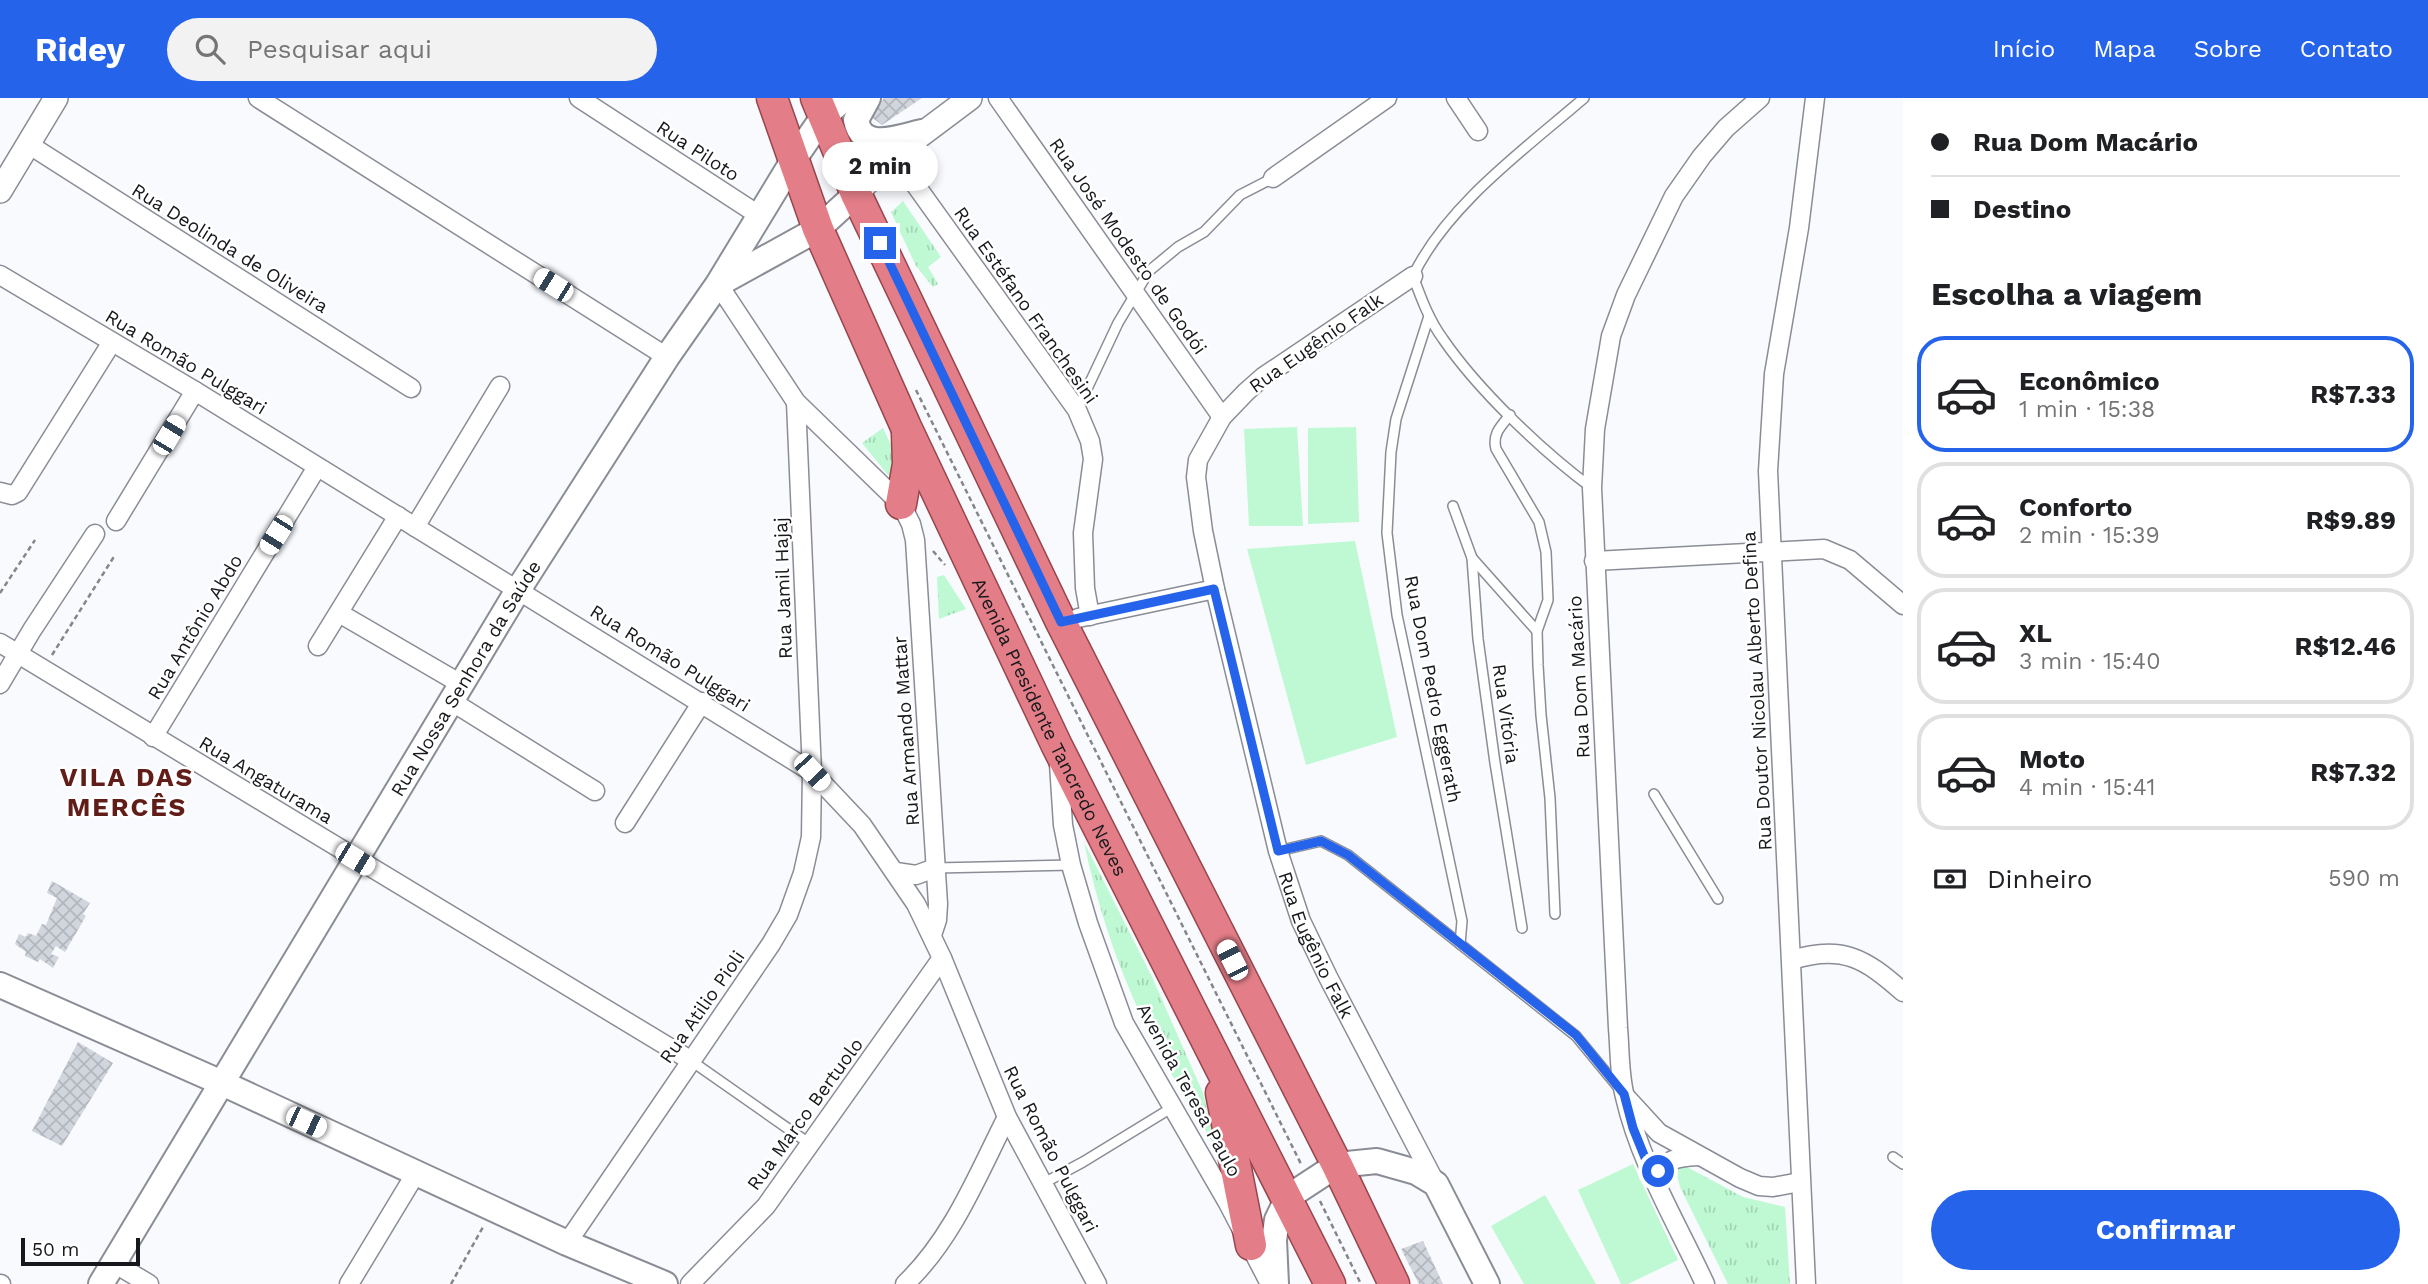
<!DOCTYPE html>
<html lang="pt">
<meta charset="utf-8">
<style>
:root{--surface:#fff;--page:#f2f2f2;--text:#202124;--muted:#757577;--line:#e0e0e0;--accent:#2563eb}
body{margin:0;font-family:"Work Sans",sans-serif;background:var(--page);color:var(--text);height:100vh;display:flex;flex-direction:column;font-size:26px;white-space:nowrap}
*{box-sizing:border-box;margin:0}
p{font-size:23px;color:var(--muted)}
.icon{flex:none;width:38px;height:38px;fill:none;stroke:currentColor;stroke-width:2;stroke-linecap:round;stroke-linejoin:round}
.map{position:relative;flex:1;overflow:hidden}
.sheet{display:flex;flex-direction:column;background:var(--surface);width:525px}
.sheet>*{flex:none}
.guide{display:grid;align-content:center;height:154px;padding:0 28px;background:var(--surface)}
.scale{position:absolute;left:21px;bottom:18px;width:119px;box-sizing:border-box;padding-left:7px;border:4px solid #17181b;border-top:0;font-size:19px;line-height:24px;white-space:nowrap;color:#17181b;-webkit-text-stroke:5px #fff;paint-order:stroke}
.end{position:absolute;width:32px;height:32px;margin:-16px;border:9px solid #2563eb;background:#fff;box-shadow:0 0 0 4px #fff}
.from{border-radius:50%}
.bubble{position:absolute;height:49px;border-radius:24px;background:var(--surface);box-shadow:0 4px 10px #0003;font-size:23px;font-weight:700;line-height:49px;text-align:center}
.car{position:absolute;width:21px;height:42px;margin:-21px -10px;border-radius:9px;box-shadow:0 0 5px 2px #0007;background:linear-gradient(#fff 24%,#345 0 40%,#fff 0 76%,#345 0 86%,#fff 0)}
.guide b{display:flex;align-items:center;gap:24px;height:66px;font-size:26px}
.guide b+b{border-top:2px solid var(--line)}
.guide i{width:18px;height:18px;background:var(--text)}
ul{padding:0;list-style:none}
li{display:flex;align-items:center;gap:21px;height:116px;margin:0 14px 10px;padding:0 14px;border:4px solid var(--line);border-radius:28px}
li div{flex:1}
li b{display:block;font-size:26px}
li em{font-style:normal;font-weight:700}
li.active{border-color:var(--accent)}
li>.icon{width:63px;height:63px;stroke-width:1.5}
h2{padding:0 28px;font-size:32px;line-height:84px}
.pay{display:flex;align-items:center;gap:18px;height:77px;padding:0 28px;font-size:26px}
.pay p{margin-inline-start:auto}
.action{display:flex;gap:14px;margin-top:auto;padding:14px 28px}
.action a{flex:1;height:80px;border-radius:42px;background:var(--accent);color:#fff;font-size:28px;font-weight:700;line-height:80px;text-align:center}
header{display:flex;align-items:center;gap:42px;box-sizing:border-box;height:98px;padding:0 35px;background:var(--accent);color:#fff}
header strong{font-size:33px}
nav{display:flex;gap:38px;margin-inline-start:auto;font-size:24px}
.search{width:490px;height:63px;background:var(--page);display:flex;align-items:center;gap:18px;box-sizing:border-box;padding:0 24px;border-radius:38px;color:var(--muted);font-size:26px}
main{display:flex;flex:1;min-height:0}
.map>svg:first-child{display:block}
.park{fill:url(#park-tufts)}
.garden{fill:#bef9d3}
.building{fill:url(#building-cross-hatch)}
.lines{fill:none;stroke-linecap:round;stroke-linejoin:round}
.service-casing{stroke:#8a8d95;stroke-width:12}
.minor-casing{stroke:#8a8d95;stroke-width:21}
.tertiary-casing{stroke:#8a8d95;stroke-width:26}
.secondary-casing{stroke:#8a8d95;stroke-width:28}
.trunk-casing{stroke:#97464e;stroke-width:33}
.path{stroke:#85868a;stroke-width:2.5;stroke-dasharray:5 3.5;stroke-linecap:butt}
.service{stroke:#fff;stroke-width:9}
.minor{stroke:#fff;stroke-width:18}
.tertiary{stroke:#fff;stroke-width:23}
.secondary{stroke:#fff;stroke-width:24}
.trunk{stroke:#e37e88;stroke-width:30}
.route{stroke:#2563eb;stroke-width:9}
.labels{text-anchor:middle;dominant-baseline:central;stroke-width:5;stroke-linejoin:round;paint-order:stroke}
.street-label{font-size:19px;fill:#17181b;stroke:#fff}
.district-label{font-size:26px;font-weight:bold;letter-spacing:2px;fill:#611d17;stroke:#fff}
</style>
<header>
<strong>Ridey</strong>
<div class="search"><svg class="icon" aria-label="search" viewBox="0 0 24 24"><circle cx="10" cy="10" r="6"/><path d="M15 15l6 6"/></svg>Pesquisar aqui</div>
<nav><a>Início</a><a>Mapa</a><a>Sobre</a><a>Contato</a></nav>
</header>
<main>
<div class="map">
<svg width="1903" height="1186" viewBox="0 0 1903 1186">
<defs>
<pattern id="park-tufts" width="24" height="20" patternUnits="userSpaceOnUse" patternTransform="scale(1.75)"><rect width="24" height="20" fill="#bef9d3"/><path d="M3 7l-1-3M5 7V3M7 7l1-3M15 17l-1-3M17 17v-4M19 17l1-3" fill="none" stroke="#a3d5b5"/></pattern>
<pattern id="building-cross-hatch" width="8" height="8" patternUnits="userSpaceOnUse" patternTransform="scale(1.75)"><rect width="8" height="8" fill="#d1d5dd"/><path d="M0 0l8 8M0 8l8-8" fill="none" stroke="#b3b6bd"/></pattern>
</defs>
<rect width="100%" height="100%" fill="#f9fafe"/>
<g class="park">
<path d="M903,103L941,159L928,169L938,186L933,189L916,168L891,114Z"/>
<path d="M883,330L901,368L893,378L888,377L862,345Z"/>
<path d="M944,477L966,511L939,521L937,479Z"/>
<path d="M1084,744L1153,881L1203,995L1216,1050C1195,1014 1171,978 1152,940C1120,877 1098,812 1084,744Z"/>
<path d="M1685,1068L1743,1099L1785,1109L1790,1186H1728L1680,1089L1676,1073L1679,1069Z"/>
</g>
<g class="garden">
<path d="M1297,329L1303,428H1249L1244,331Z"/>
<path d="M1356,329L1359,424L1308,426V330Z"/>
<path d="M1355,443L1397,639L1306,667L1247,451Z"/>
<path d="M1633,1066L1678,1162L1628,1186H1621L1578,1092Z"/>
<path d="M1545,1097L1596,1186H1524L1491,1128Z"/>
</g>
<g class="building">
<path d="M884,0H922L882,27L870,18Z"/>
<path d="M52,783L90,805L83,816L86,818L65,854L56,848L51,856L59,859L53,870L40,861L38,864L25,858L26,854L15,846L19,836L26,839L28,835L36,838L42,826L46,827L57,800L47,795Z"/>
<path d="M78,944L113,965L62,1048L32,1033Z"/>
<path d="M1423,1143L1443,1186H1419L1401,1151Z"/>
</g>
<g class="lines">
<defs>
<g id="service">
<path d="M1584,0C1525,51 1447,107 1413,178C1421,200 1429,222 1443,241C1478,292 1542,353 1592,390"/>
<path d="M1429,218L1396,321L1391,354L1387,435L1397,517L1462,823L1460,846"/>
<path d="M1077,312L1118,225L1149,173L1178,149L1204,134L1240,97L1273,80"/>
<path d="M1510,317C1501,328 1492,336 1496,351L1539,424L1546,454L1548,502L1537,533L1538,567L1541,617L1550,700L1555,816"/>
<path d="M1453,408L1472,460L1478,541L1495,665L1522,830"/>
<path d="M1472,460L1537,533"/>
<path d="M1654,696L1718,801"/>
<path d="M1278,753L1321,743L1348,757L1576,938L1618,989"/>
<path d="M935,770L1071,767"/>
<path d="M690,962L810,1046"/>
<path d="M1893,1059L1903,1066"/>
<path d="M1042,1086L1083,1064L1173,1009"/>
</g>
<g id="minor">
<path d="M258,0L667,259"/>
<path d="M579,0L760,118"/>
<path d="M998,0L1222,319"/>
<path d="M1456,0L1478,33"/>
<path d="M28,46L411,290"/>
<path d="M894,57L1077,312L1090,343L1093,361L1083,435L1085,490L1090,518"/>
<path d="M1273,80L1387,0"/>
<path d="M0,177L195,293L812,674L862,727L916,806L942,860L1007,1019L1097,1186"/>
<path id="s1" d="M1413,178L1263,279L1246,294L1222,319L1198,362L1196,379L1203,433L1215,491L1278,753L1301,823L1328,879L1436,1086"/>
<path d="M718,186L796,304L901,406L911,426L915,442L938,806L937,822L932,837"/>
<path d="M0,394L12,397L18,394L112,244"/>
<path d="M116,423L195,293"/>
<path d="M415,429L500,288"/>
<path d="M1594,463L1824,451L1850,462L1903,507"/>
<path d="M339,515L461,586"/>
<path d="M1078,520L1215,491"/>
<path d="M0,545L690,962"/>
<path d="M318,548L398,418"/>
<path d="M0,586L32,532L95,436"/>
<path d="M451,603L595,693"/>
<path d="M153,639L317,369"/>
<path d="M1059,666L1063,727L1071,767L1088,825L1124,925L1228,1105L1270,1186"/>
<path d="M625,725L702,604"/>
<path d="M896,774L916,777L935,770"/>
<path d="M1792,862C1842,846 1866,861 1903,894"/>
<path d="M1626,999L1659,1035L1740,1080L1759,1088L1773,1089L1800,1084"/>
<path d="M1655,1081C1664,1061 1677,1059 1698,1058"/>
<path d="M567,1145L771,846L788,817L803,775L811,739L812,674L796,304"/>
<path d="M112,1164L149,1186"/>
<path d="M0,1186H1"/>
<path d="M349,1186L416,1075"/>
<path d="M690,1186L766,1108L942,860"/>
<path d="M905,1186C953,1140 977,1078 1007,1019"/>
<path d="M1705,1186C1677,1125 1640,1065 1625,999C1619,977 1620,952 1618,930L1592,390L1595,331L1611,238L1626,197L1674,98L1702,58L1726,30L1760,0"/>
<path d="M1806,1186L1768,373L1774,276L1799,130L1815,0"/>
</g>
<g id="tertiary">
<path d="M0,93L56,0"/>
<path d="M856,96L894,57L970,0"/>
</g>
<g id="secondary">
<path d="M868,0L856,22C862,55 900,39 922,34"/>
<path d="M722,184L818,131L856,96"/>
<path d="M0,887L222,985L567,1145L665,1186"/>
<path id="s2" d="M101,1186L518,492L667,259L718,186L794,61L823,19L845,0"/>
<path d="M1276,1186L1274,1142L1277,1122L1288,1099L1337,1067L1377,1063L1416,1074L1436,1086L1487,1186"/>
</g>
<g id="trunk">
<path id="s3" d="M772,0L818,131L906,329L1057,648L1330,1186"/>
<path d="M816,0L856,96L1061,524L1337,1067L1394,1186"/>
<path d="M901,406L908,366L907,336"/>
<path d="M1221,995L1251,1147"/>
</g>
</defs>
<use href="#service" class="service-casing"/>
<use href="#minor" class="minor-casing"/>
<use href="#tertiary" class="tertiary-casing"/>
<use href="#secondary" class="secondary-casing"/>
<use href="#trunk" class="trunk-casing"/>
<g class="path">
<path d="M916,292L1301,1066"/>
<path d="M933,453L945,467"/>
<path d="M0,495L35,442"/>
<path d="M52,557L115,457"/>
<path d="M1320,1103L1361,1186"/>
<path d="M451,1186L483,1129"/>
</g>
<use href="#service" class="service"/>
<use href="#minor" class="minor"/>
<use href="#tertiary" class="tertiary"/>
<use href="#secondary" class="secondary"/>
<use href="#trunk" class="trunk"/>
</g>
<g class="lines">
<path class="route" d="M880,145L1061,524L1214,491L1278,753L1321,743L1348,757L1576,937L1624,996L1633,1030L1654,1082L1658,1073"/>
</g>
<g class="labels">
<g class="street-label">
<text transform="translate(698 53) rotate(33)">Rua Piloto</text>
<text transform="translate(1128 148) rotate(55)">Rua José Modesto de Godói</text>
<text transform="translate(230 150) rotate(32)">Rua Deolinda de Oliveira</text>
<text transform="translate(1026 207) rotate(55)">Rua Estéfano Franchesini</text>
<text transform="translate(1316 245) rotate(-35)">Rua Eugênio Falk</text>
<text transform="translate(186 264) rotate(31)">Rua Romão Pulggari</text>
<text transform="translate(783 490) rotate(-92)">Rua Jamil Hajaj</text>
<text transform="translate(195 529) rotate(-59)">Rua Antônio Abdo</text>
<text transform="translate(670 560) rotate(32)">Rua Romão Pulggari</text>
<text transform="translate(1579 579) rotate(-93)">Rua Dom Macário</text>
<text stroke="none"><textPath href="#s2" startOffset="707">Rua Nossa Senhora da Saúde</textPath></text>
<text transform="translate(1433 591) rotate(79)">Rua Dom Pedro Eggerath</text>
<text transform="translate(1757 593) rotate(-93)">Rua Doutor Nicolau Alberto Defina</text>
<text transform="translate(1506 616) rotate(82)">Rua Vitória</text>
<text stroke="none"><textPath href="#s3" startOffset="688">Avenida Presidente Tancredo Neves</textPath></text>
<text transform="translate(906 633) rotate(-94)">Rua Armando Mattar</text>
<text transform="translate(266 682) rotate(31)">Rua Angaturama</text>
<text stroke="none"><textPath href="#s1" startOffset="789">Rua Eugênio Falk</textPath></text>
<text transform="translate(702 909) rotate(-55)">Rua Atilio Pioli</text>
<text transform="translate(1189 992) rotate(61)">Avenida Teresa Paulo</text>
<text transform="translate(805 1016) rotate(-54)">Rua Marco Bertuolo</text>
<text transform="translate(1051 1051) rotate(63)">Rua Romão Pulggari</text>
</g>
<g class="district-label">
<text x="127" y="679">VILA DAS<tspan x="127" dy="30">MERCÊS</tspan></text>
</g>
</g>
</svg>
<div class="scale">50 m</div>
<i class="end from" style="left:1658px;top:1073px"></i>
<i class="end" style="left:880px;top:145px"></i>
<div class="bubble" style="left:822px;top:44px;width:116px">2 min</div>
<i class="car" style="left:553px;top:187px;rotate:302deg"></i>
<i class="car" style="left:169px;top:337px;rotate:31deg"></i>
<i class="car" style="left:276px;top:437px;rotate:212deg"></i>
<i class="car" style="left:812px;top:674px;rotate:137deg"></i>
<i class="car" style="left:355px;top:761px;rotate:121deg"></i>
<i class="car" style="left:1232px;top:862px;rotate:333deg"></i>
<i class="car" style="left:306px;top:1024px;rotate:115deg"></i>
</div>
<section class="sheet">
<div class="guide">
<b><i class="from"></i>Rua Dom Macário</b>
<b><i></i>Destino</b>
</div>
<h2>Escolha a viagem</h2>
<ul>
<li class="active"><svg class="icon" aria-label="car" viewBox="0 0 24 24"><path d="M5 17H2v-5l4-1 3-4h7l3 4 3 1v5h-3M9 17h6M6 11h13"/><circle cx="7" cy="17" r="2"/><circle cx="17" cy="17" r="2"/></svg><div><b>Econômico</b><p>1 min · 15:38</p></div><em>R$7.33</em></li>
<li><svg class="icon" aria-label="car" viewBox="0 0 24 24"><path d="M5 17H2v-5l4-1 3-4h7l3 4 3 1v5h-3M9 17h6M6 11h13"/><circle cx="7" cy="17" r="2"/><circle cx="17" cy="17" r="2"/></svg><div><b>Conforto</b><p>2 min · 15:39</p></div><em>R$9.89</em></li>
<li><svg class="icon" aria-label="car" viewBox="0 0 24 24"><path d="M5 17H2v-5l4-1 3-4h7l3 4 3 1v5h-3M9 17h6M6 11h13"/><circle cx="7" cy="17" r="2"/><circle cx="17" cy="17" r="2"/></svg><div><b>XL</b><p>3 min · 15:40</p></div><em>R$12.46</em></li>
<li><svg class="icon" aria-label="car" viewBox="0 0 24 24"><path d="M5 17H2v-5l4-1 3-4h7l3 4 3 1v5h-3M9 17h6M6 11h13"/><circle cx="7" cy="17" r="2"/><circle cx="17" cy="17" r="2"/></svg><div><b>Moto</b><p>4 min · 15:41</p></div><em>R$7.32</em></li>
</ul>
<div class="pay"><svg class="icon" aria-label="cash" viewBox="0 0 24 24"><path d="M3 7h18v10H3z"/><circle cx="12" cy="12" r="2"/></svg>Dinheiro<p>590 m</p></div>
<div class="action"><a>Confirmar</a></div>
</section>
</main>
